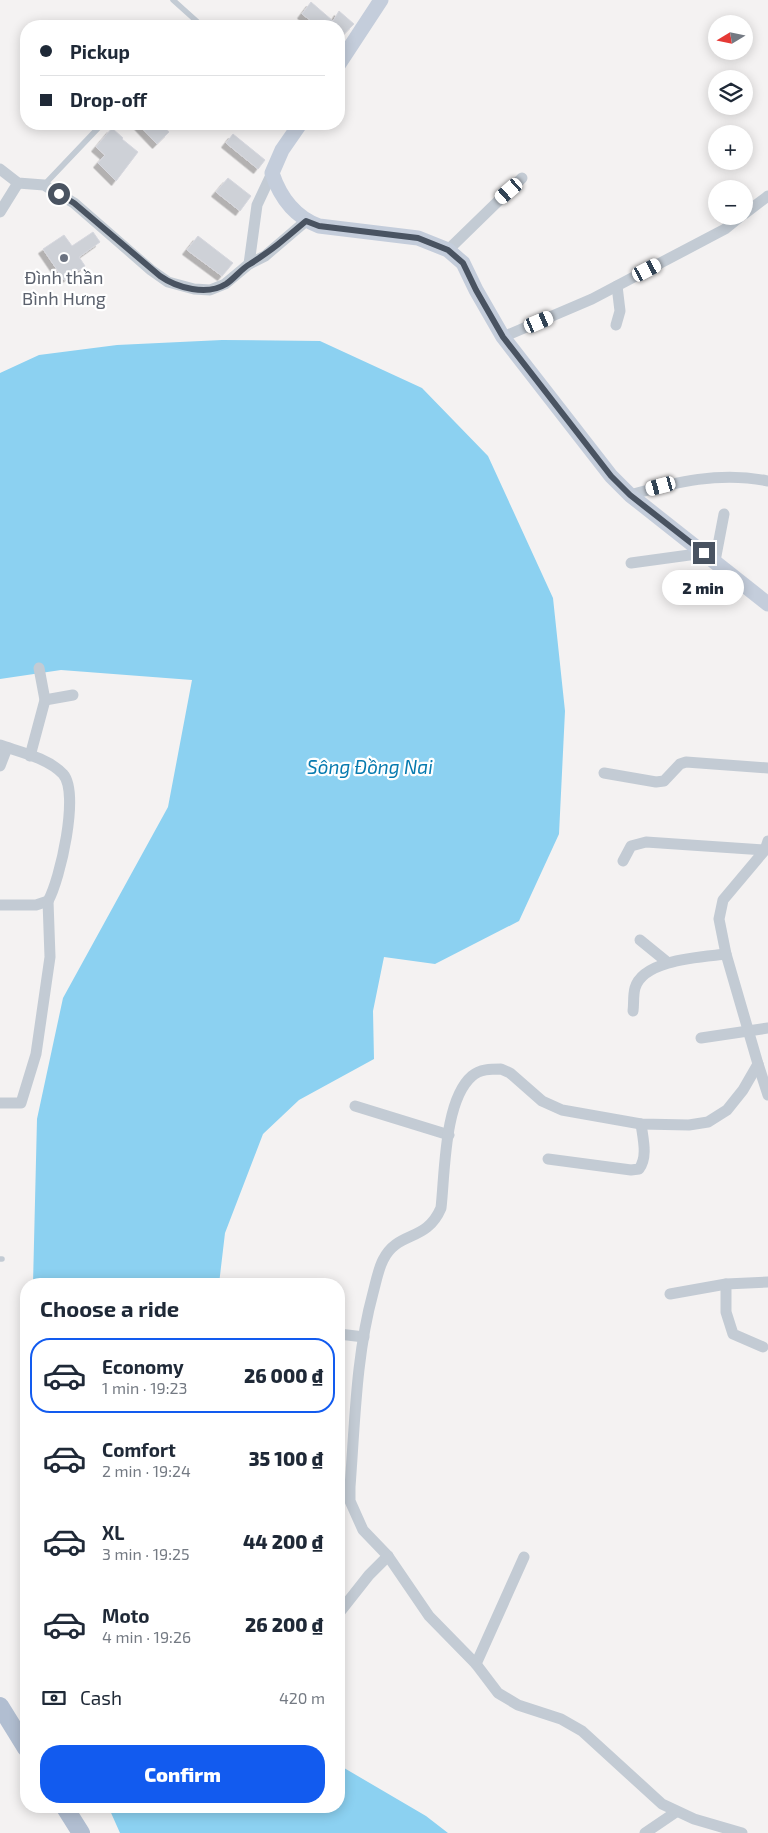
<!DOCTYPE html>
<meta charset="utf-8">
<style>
:root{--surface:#fff;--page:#f2f2f3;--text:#1f2937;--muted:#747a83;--line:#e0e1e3;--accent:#125bef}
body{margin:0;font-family:"Exo 2",sans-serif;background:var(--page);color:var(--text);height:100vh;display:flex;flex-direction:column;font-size:19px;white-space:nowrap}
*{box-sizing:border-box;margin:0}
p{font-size:16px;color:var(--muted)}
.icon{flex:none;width:28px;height:28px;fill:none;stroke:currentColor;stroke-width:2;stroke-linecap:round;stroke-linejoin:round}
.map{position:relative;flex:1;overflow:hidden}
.drawer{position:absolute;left:20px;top:1278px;width:325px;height:535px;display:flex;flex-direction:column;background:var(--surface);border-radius:20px;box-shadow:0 2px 12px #0003}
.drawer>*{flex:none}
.top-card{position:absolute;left:20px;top:20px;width:325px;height:110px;border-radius:20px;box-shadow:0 2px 12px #0003;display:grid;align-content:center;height:110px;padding:0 20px;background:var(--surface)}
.needle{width:32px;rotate:260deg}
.controls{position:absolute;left:708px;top:15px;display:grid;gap:10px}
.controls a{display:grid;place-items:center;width:45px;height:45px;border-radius:50%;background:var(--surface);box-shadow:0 2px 12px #0003;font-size:25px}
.end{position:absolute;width:22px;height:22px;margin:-11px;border:6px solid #495361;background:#fff;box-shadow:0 0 0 2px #fff}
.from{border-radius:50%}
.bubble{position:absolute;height:35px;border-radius:18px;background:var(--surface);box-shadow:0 2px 12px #0003;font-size:16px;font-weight:800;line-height:35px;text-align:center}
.car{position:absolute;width:15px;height:30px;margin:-15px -8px;border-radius:6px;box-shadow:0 0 4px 1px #0007;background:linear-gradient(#fff 24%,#345 0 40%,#fff 0 76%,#345 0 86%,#fff 0)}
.top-card b{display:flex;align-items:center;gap:18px;height:48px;font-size:19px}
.top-card b+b{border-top:1px solid var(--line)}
.top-card i{width:12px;height:12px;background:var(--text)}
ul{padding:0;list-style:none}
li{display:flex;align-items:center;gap:15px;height:75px;margin:0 10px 8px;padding:0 10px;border:2px solid transparent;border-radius:20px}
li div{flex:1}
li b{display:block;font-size:19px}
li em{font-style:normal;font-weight:800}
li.current{border-color:var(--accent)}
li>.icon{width:45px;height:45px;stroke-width:1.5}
h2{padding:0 20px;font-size:22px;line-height:60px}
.pay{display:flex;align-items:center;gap:12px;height:55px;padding:0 20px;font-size:19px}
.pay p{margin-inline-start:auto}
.action{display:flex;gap:10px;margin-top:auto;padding:10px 20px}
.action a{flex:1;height:58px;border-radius:20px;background:var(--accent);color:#fff;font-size:20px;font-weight:800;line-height:58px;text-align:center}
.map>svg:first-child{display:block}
.water{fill:#8cd1f1}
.building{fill:#ced1d7;stroke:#d6d7de;filter:url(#shadow)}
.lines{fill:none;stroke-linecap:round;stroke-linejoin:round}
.lane{stroke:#c3cbd4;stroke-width:5.5}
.street{stroke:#c3cbd4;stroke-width:11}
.secondary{stroke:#c4cddb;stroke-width:15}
.primary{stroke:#b1bed1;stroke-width:18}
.route{stroke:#495361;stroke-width:6}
.worship-dot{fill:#6b7280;stroke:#fff;stroke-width:2}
.labels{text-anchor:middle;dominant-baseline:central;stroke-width:4.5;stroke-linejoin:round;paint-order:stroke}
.worship-label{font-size:18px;fill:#5b616d;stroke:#fff}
.water-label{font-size:19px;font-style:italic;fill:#067aaf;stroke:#fff}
</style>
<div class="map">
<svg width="768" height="1833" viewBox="0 0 768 1833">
<defs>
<filter id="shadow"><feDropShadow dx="-4.5" dy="4.5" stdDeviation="0" flood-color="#0004"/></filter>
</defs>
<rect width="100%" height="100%" fill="#f4f2f2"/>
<g class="water">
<path d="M222,340L320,341L422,388L488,456L553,598L565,711L559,834L519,921L435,964L384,957L373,1011L374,1059L299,1100L263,1134L225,1233L219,1284H33L37,1119L63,998L168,807L192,680L61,670L0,679V373L39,355L117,345Z"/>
<path d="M26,1376V1492L22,1440Z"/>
<path d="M339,1765L426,1816L448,1833H120L108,1806H339Z"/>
</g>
<g class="building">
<path d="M311,2L333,21L339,11L354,24L339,39V26H318L302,14Z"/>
<path d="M138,124H162L169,132L157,144Z"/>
<path d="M112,128L123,138L122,139L138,152L116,181L98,163L105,155L96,147Z"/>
<path d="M233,134L265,160L258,169L226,143Z"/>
<path d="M228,178L251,196L240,211L216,192Z"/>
<path d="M93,232L100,242L79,257L85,266L64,280L43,249L64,235L72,246Z"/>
<path d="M198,236L233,263L222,276L187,250Z"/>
</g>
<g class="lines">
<g class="lane">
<path d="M173,0L202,26"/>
<path d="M44,185L102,124"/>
<path d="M0,1259H2"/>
</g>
<g class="street">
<path d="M0,169L18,183L44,185L74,203L151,270L168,282L194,289L210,290L225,284L249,264L265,256L306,221"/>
<path d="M0,212L18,183"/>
<path d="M744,214L768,196"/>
<path d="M448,250L522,178"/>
<path d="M249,264L257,205L272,173"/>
<path d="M616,325L620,311L617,286"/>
<path d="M503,337L592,299L725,229L741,216"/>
<path d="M630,495C676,482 720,471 768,481"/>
<path d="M715,561L724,514"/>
<path d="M631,563L704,553"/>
<path d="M45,700L73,695"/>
<path d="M0,745C20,752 48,758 63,774C80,793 60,880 48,901L36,905H0"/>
<path d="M30,756L45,700L39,668"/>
<path d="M0,766L7,748"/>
<path d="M604,773L656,782L664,781L680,764L686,762L768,768"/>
<path d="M623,861L631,846L646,842L765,850"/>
<path d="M640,940L667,962"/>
<path d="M633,1011C634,1004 633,995 635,988C643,959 703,957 726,954"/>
<path d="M701,1038L768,1028"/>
<path d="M758,1064L768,1095"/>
<path d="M0,1103H21L36,1054L50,957L48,901"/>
<path d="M355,1106L449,1135"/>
<path d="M548,1159L631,1170L639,1169C648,1157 643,1139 641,1124"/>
<path d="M726,1284V1312L733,1334L763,1347"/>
<path d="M670,1294L726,1284L768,1282"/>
<path d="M339,1334L364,1337"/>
<path d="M339,1613L369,1575L388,1556"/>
<path d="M476,1664L524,1557"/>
<path d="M645,1833L676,1812"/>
<path d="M742,1833L694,1819L662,1804L582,1731L561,1719L518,1705L498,1693L476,1664L429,1616L388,1556L363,1530L350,1501V1487C355,1422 356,1355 373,1293C376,1282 378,1270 383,1260C398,1230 426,1243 441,1208C445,1173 444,1100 472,1076C480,1069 491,1069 501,1069L510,1073L542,1101L562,1110L641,1124L689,1125L708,1122L727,1110L743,1090L758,1064L726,954L719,919L723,900L765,850L768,841"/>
</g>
<g class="secondary">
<path d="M339,64L381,0"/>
<path d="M300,124L282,150L272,173C280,197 295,217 319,226L418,238L448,250L463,263L476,290L503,337L611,476L630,495L768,604"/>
</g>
<g class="primary">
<path d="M0,1706L26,1748"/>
<path d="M64,1806L81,1833"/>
</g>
</g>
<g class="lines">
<path class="route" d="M59,194L74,203L160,276C177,288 207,296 226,284C235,278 241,269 250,264C272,250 286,238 306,221L319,226L418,238L448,250L463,263L476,290L503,337L611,476L630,495L704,553"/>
</g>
<circle class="worship-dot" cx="64" cy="258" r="5"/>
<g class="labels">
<g class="worship-label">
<text x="64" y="277">Đình thần<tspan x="64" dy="21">Bình Hưng</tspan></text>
</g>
<g class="water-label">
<text x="370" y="766">Sông Đồng Nai</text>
</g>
</g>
</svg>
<div class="controls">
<a><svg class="needle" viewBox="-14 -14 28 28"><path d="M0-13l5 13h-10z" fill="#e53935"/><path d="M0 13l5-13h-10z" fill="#747a83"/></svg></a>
<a><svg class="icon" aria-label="layers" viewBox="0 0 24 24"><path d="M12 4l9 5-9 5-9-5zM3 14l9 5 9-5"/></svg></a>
<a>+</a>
<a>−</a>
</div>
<i class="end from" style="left:59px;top:194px"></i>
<i class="end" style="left:704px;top:553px"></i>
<div class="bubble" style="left:662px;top:570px;width:82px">2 min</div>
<i class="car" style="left:509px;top:191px;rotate:229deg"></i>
<i class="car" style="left:647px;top:270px;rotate:63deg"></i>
<i class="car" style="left:539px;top:322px;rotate:67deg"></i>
<i class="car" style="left:661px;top:486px;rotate:255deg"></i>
<div class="top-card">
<b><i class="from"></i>Pickup</b>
<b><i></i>Drop-off</b>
</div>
<section class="drawer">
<h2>Choose a ride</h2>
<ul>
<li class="current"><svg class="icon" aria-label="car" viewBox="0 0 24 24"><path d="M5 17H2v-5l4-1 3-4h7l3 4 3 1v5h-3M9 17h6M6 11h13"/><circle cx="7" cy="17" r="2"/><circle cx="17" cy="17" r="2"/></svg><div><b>Economy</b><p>1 min · 19:23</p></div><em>26 000 ₫</em></li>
<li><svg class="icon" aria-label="car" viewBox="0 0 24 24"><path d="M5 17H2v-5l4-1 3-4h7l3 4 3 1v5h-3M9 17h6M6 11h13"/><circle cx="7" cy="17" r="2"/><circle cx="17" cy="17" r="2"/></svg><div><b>Comfort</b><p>2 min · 19:24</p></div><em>35 100 ₫</em></li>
<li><svg class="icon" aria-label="car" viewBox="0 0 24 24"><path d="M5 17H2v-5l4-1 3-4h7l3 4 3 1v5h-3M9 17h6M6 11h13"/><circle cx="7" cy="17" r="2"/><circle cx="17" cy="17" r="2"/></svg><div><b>XL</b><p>3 min · 19:25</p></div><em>44 200 ₫</em></li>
<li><svg class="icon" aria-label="car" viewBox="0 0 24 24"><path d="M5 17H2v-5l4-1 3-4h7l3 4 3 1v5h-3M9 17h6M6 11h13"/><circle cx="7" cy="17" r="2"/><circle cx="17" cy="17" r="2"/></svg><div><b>Moto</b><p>4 min · 19:26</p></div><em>26 200 ₫</em></li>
</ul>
<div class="pay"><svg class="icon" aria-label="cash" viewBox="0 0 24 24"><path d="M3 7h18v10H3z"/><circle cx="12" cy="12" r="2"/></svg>Cash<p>420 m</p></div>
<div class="action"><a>Confirm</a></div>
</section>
</div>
